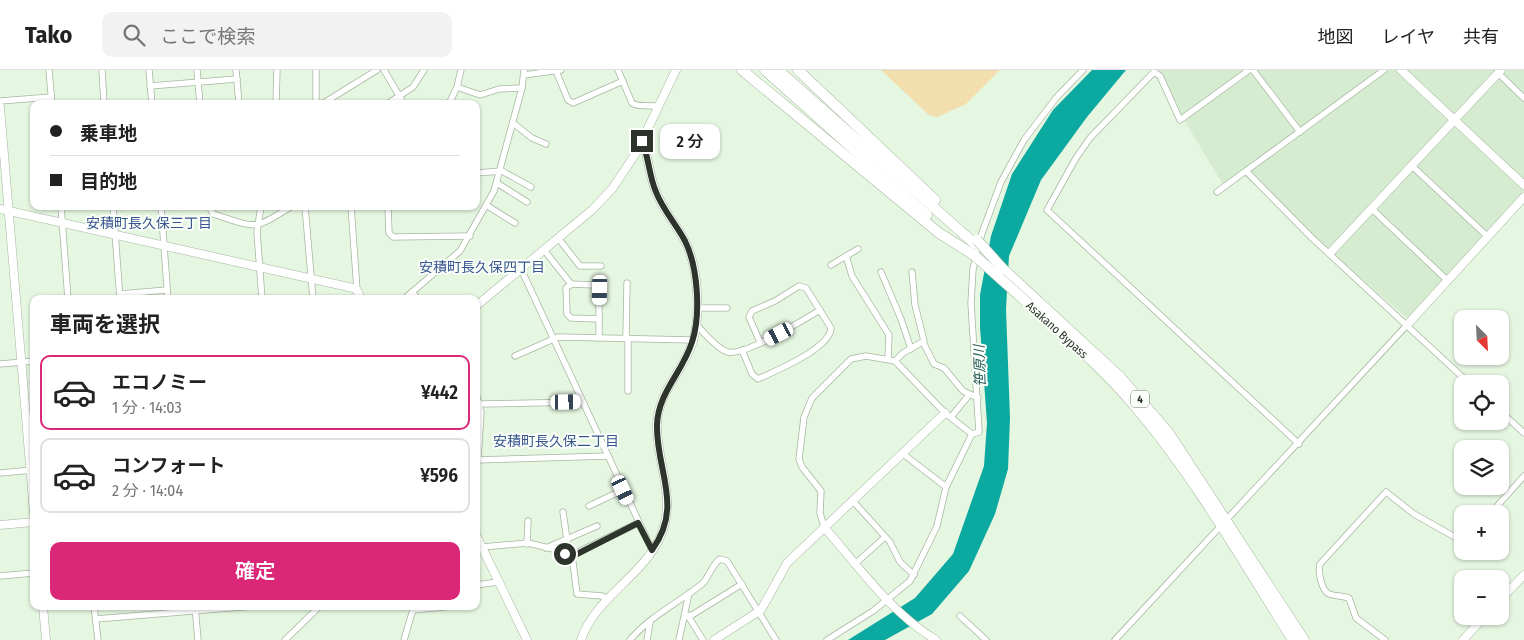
<!DOCTYPE html>
<html lang="ja">
<meta charset="utf-8">
<style>
:root{--surface:#fff;--page:#f2f2f2;--text:#222;--muted:#767676;--line:#e0e0e0;--accent:#db2777}
body{margin:0;font-family:"Fira Sans Condensed","Noto Sans JP",sans-serif;background:var(--page);color:var(--text);height:100vh;display:flex;flex-direction:column;font-size:19px;white-space:nowrap}
*{box-sizing:border-box;margin:0}
p{font-size:16px;color:var(--muted)}
.icon{flex:none;width:28px;height:28px;fill:none;stroke:currentColor;stroke-width:2;stroke-linecap:round;stroke-linejoin:round}
.map{position:relative;flex:1;overflow:hidden}
.panel{position:absolute;left:30px;top:225px;width:450px;height:315px;display:flex;flex-direction:column;background:var(--surface);border-radius:10px;box-shadow:0 1px 4px #0004}
.panel>*{flex:none}
.top-card{position:absolute;left:30px;top:30px;width:450px;height:110px;border-radius:10px;box-shadow:0 1px 4px #0004;display:grid;align-content:center;height:110px;padding:0 20px;background:var(--surface)}
.needle{width:32px;rotate:156deg}
.buttons{position:absolute;left:1454px;top:240px;display:grid;gap:10px}
.buttons a{display:grid;place-items:center;width:55px;height:55px;border-radius:10px;background:var(--surface);box-shadow:0 1px 4px #0004;font-size:25px}
.end{position:absolute;width:22px;height:22px;margin:-11px;border:6px solid #2d342b;background:#fff;box-shadow:0 0 0 2px #fff}
.from{border-radius:50%}
.bubble{position:absolute;height:35px;border-radius:10px;background:var(--surface);box-shadow:0 1px 4px #0004;font-size:16px;font-weight:600;line-height:35px;text-align:center}
.car{position:absolute;width:15px;height:30px;margin:-15px -8px;border-radius:6px;box-shadow:0 0 4px 1px #0007;background:linear-gradient(#fff 24%,#345 0 40%,#fff 0 76%,#345 0 86%,#fff 0)}
.top-card b{display:flex;align-items:center;gap:18px;height:48px;font-size:19px}
.top-card b+b{border-top:1px solid var(--line)}
.top-card i{width:12px;height:12px;background:var(--text)}
ul{padding:0;list-style:none}
li{display:flex;align-items:center;gap:15px;height:75px;margin:0 10px 8px;padding:0 10px;border:2px solid var(--line);border-radius:10px}
li div{flex:1}
li b{display:block;font-size:19px}
li em{font-style:normal;font-weight:600}
li.active{border-color:var(--accent)}
li>.icon{width:45px;height:45px;stroke-width:1.5}
h2{padding:0 20px;font-size:22px;line-height:60px}
.primary-button{display:flex;gap:10px;margin-top:auto;padding:10px 20px}
.primary-button a{flex:1;height:58px;border-radius:10px;background:var(--accent);color:#fff;font-size:20px;font-weight:600;line-height:58px;text-align:center}
header{display:flex;align-items:center;gap:30px;box-sizing:border-box;height:70px;padding:0 25px;background:var(--surface);border-bottom:1px solid var(--line)}
header strong{font-size:24px}
nav{display:flex;gap:28px;margin-inline-start:auto;font-size:18px}
.search{width:350px;height:45px;background:var(--page);display:flex;align-items:center;gap:12px;box-sizing:border-box;padding:0 18px;border-radius:10px;color:var(--muted);font-size:19px}
.map>svg:first-child{display:block}
.built{fill:#d6ecd1}
.green{fill:#f2dfad}
.water{fill:#0ca9a1}
.lines{fill:none;stroke-linecap:round;stroke-linejoin:round}
.street-casing{stroke:#a6b7a2;stroke-width:7}
.secondary-casing{stroke:#a6b7a2;stroke-width:9}
.highway-casing{stroke:#a6b7a2;stroke-width:11}
.street{stroke:#fff;stroke-width:5.5}
.secondary{stroke:#fff;stroke-width:8}
.highway{stroke:#fff;stroke-width:10}
.highway-bridge-casing{stroke:#a6b7a2;stroke-width:11;stroke-linecap:butt}
.highway-bridge{stroke:#fff;stroke-width:10}
.route{stroke:#2d342b;stroke-width:6}
.labels{text-anchor:middle;dominant-baseline:central;stroke-width:4;stroke-linejoin:round;paint-order:stroke}
.shield{fill:#fbfffa;stroke:#6b7169;stroke-width:1}
.shield-label{font-size:11px;font-weight:bold;fill:#2d342b}
.street-label{font-size:12px;fill:#2d342b;stroke:#fbfffa}
.neighbourhood-label{font-size:14px;fill:#38568f;stroke:#fbfffa}
.water-label{font-size:14px;font-style:italic;fill:#245a56;stroke:#fbfffa}
</style>
<header>
<strong>Tako</strong>
<div class="search"><svg class="icon" aria-label="search" viewBox="0 0 24 24"><circle cx="10" cy="10" r="6"/><path d="M15 15l6 6"/></svg>ここで検索</div>
<nav><a>地図</a><a>レイヤ</a><a>共有</a></nav>
</header>
<div class="map">
<svg width="1524" height="570" viewBox="0 0 1524 570">
<rect width="100%" height="100%" fill="#e5f6e1"/>
<path class="built" d="M1154,0H1524V122L1409,250L1241,103L1222,113Z"/>
<path class="green" d="M881,0H1000L966,34L937,47L929,45Z"/>
<path class="water" d="M1092,0H1126L1087,47L1041,110L1009,186L1006,239L1010,348L1008,399L995,444L969,501L932,544L885,570H848L915,528L953,484L984,396L987,353L980,257V225L991,166L1012,104L1053,40Z"/>
<g class="lines">
<defs>
<g id="street">
<path d="M49,0L52,34"/>
<path d="M102,0L104,34"/>
<path d="M149,0L152,34"/>
<path d="M197,0L200,34"/>
<path d="M236,0L239,34"/>
<path d="M384,0L404,34"/>
<path d="M618,0L632,33C638,38 650,34 659,37"/>
<path d="M1249,0L1180,50L1160,6L1154,2L1090,68L1076,88L1047,140L1299,374"/>
<path d="M1253,0L1300,62"/>
<path d="M556,1L568,30L573,33L623,11"/>
<path d="M1498,3L1524,28"/>
<path d="M524,5L561,0"/>
<path d="M150,16L237,9"/>
<path d="M457,17L480,25L499,19L522,18"/>
<path d="M0,31L51,27"/>
<path d="M276,34L277,0"/>
<path d="M316,34V0"/>
<path d="M322,34L377,0"/>
<path d="M387,34L413,17L424,0"/>
<path d="M449,34L457,17L461,0"/>
<path d="M513,53L532,68L546,74"/>
<path d="M1411,95L1488,167"/>
<path d="M1247,102L1312,168L1470,314"/>
<path d="M476,103L502,101L531,117"/>
<path d="M497,113L527,132"/>
<path d="M1217,122L1384,0"/>
<path d="M486,135L515,153"/>
<path d="M61,136L68,229"/>
<path d="M113,136L120,229"/>
<path d="M161,136L168,229"/>
<path d="M209,136L213,144C257,158 252,161 292,136"/>
<path d="M261,136L257,162L262,229"/>
<path d="M305,136L313,229"/>
<path d="M351,136L357,220"/>
<path d="M388,136L389,163L393,167L470,166"/>
<path d="M1371,138L1447,210"/>
<path d="M558,168L580,196H601"/>
<path d="M544,180L571,214L595,215L599,219V268"/>
<path d="M846,186L852,206L889,265L888,289"/>
<path d="M831,195L858,179"/>
<path d="M521,199L652,480"/>
<path d="M881,202L901,249L911,279"/>
<path d="M572,214L566,218L567,244L571,248L599,249"/>
<path d="M412,222L418,229"/>
<path d="M120,224L167,220"/>
<path d="M404,229L460,181L494,121L522,18L524,0"/>
<path d="M697,238H727"/>
<path d="M696,254C703,262 717,279 728,282C746,286 803,250 820,240"/>
<path d="M626,268L627,213"/>
<path d="M923,272L934,294L944,298L963,321L978,328"/>
<path d="M742,280L752,304L758,309C775,301 830,279 831,258L806,218L799,216L775,231L752,241L749,247L760,272"/>
<path d="M515,286L558,267L693,270"/>
<path d="M895,291L903,283L924,271L915,235L912,202"/>
<path d="M0,294L34,291"/>
<path d="M628,321V268"/>
<path d="M476,323L481,342L478,389"/>
<path d="M480,334L583,332"/>
<path d="M1500,341L1524,363"/>
<path d="M951,347L969,325"/>
<path d="M902,383L946,417"/>
<path d="M476,390L608,386"/>
<path d="M0,403L33,400"/>
<path d="M852,430L890,472L900,492L914,505"/>
<path d="M589,436L623,420"/>
<path d="M563,442L567,470"/>
<path d="M1490,444L1524,406"/>
<path d="M824,457L820,443L821,421L802,397L799,389L804,347L812,328L851,289L866,286L895,291L945,343L972,364L979,362L971,233L973,199L982,163L1001,112L1024,70L1056,28L1083,0"/>
<path d="M527,474L528,451"/>
<path d="M482,477L528,473L574,484L638,453"/>
<path d="M546,478L597,456"/>
<path d="M572,485L577,524L602,526L608,529"/>
<path d="M856,493L885,467"/>
<path d="M0,506L34,503"/>
<path d="M476,515L498,512"/>
<path d="M94,536L98,570"/>
<path d="M195,536L198,570"/>
<path d="M413,540L454,536"/>
<path d="M685,546L692,545L742,514"/>
<path d="M688,546L703,570"/>
<path d="M960,546L986,570"/>
<path d="M96,549L254,536"/>
<path d="M285,570L320,536"/>
<path d="M404,570L414,536"/>
<path d="M630,570C649,547 678,533 702,514C709,508 710,497 720,489L727,491L776,570"/>
<path d="M647,570L650,552"/>
<path d="M679,570L689,523"/>
<path d="M827,570L873,541L910,511L937,456L946,417L972,364"/>
<path d="M1115,570L1407,255"/>
<path d="M1385,570L1356,548L1349,528C1343,526 1335,526 1329,524C1321,520 1318,501 1320,494L1386,422L1414,444L1462,471"/>
</g>
<g id="secondary">
<path d="M1401,0L1524,115"/>
<path d="M0,37L34,443"/>
<path d="M0,139L353,218L357,220L361,229"/>
<path d="M1330,183L1501,0"/>
<path d="M476,236L592,140L612,119L636,83L676,0"/>
<path d="M1407,255L1524,127"/>
<path d="M0,455L34,452"/>
<path d="M824,457C859,497 890,542 936,570"/>
<path d="M476,465L527,570"/>
<path d="M1500,530L1524,505"/>
<path d="M43,536L46,570"/>
<path d="M581,570C595,527 644,506 661,465C677,427 656,392 657,354C658,321 684,301 693,271C701,244 698,196 685,171C676,154 663,140 656,122C649,105 649,88 642,71"/>
<path d="M714,570L761,540L787,493L945,343"/>
<path d="M1463,570L1485,546"/>
</g>
<g id="highway">
<path d="M742,0L939,163L974,185"/>
<path d="M765,0L927,145"/>
<path d="M778,0L975,174"/>
<path d="M798,0L935,130"/>
<path d="M1003,199L1120,307L1168,362L1304,570"/>
<path d="M1030,235C1066,267 1103,298 1134,335C1194,405 1243,491 1293,570"/>
</g>
</defs>
<use href="#street" class="street-casing"/>
<use href="#secondary" class="secondary-casing"/>
<use href="#highway" class="highway-casing"/>
<use href="#street" class="street"/>
<use href="#secondary" class="secondary"/>
<use href="#highway" class="highway"/>
<defs>
<g id="highway-bridge">
<path d="M977,170L1003,199"/>
<path d="M974,185L1030,235"/>
</g>
</defs>
<use href="#highway-bridge" class="highway-bridge-casing"/>
<use href="#highway-bridge" class="highway-bridge"/>
</g>
<g class="lines">
<path class="route" d="M565,484H577L638,453L652,480C684,436 656,401 657,355C658,322 683,302 692,272C701,245 698,197 685,171C676,154 663,140 656,122C649,106 649,88 642,71"/>
</g>
<g class="labels">
<rect class="shield" x="1131" y="320.5" width="18" height="17" rx="4"/>
<g class="shield-label">
<text x="1140" y="329">4</text>
</g>
<g class="street-label">
<text transform="translate(1057 260) rotate(42)">Asakano Bypass</text>
</g>
<g class="neighbourhood-label">
<text x="149" y="153">安積町長久保三丁目</text>
<text x="482" y="197">安積町長久保四丁目</text>
<text x="556" y="371">安積町長久保二丁目</text>
</g>
<g class="water-label">
<text transform="translate(980 296) rotate(-92)">笹原川</text>
</g>
</g>
</svg>
<div class="buttons">
<a><svg class="needle" viewBox="-14 -14 28 28"><path d="M0-13l5 13h-10z" fill="#e53935"/><path d="M0 13l5-13h-10z" fill="#767676"/></svg></a>
<a><svg class="icon" aria-label="locate" viewBox="0 0 24 24"><circle cx="12" cy="12" r="6"/><path d="M12 2v4M12 18v4M2 12h4M18 12h4"/></svg></a>
<a><svg class="icon" aria-label="layers" viewBox="0 0 24 24"><path d="M12 4l9 5-9 5-9-5zM3 14l9 5 9-5"/></svg></a>
<a>+</a>
<a>−</a>
</div>
<i class="end from" style="left:565px;top:484px"></i>
<i class="end" style="left:642px;top:71px"></i>
<div class="bubble" style="left:660px;top:54px;width:60px">2 分</div>
<i class="car" style="left:600px;top:220px;rotate:181deg"></i>
<i class="car" style="left:779px;top:264px;rotate:243deg"></i>
<i class="car" style="left:566px;top:332px;rotate:89deg"></i>
<i class="car" style="left:623px;top:420px;rotate:155deg"></i>
<div class="top-card">
<b><i class="from"></i>乗車地</b>
<b><i></i>目的地</b>
</div>
<section class="panel">
<h2>車両を選択</h2>
<ul>
<li class="active"><svg class="icon" aria-label="car" viewBox="0 0 24 24"><path d="M5 17H2v-5l4-1 3-4h7l3 4 3 1v5h-3M9 17h6M6 11h13"/><circle cx="7" cy="17" r="2"/><circle cx="17" cy="17" r="2"/></svg><div><b>エコノミー</b><p>1 分 · 14:03</p></div><em>¥442</em></li>
<li><svg class="icon" aria-label="car" viewBox="0 0 24 24"><path d="M5 17H2v-5l4-1 3-4h7l3 4 3 1v5h-3M9 17h6M6 11h13"/><circle cx="7" cy="17" r="2"/><circle cx="17" cy="17" r="2"/></svg><div><b>コンフォート</b><p>2 分 · 14:04</p></div><em>¥596</em></li>
</ul>
<div class="primary-button"><a>確定</a></div>
</section>
</div>
